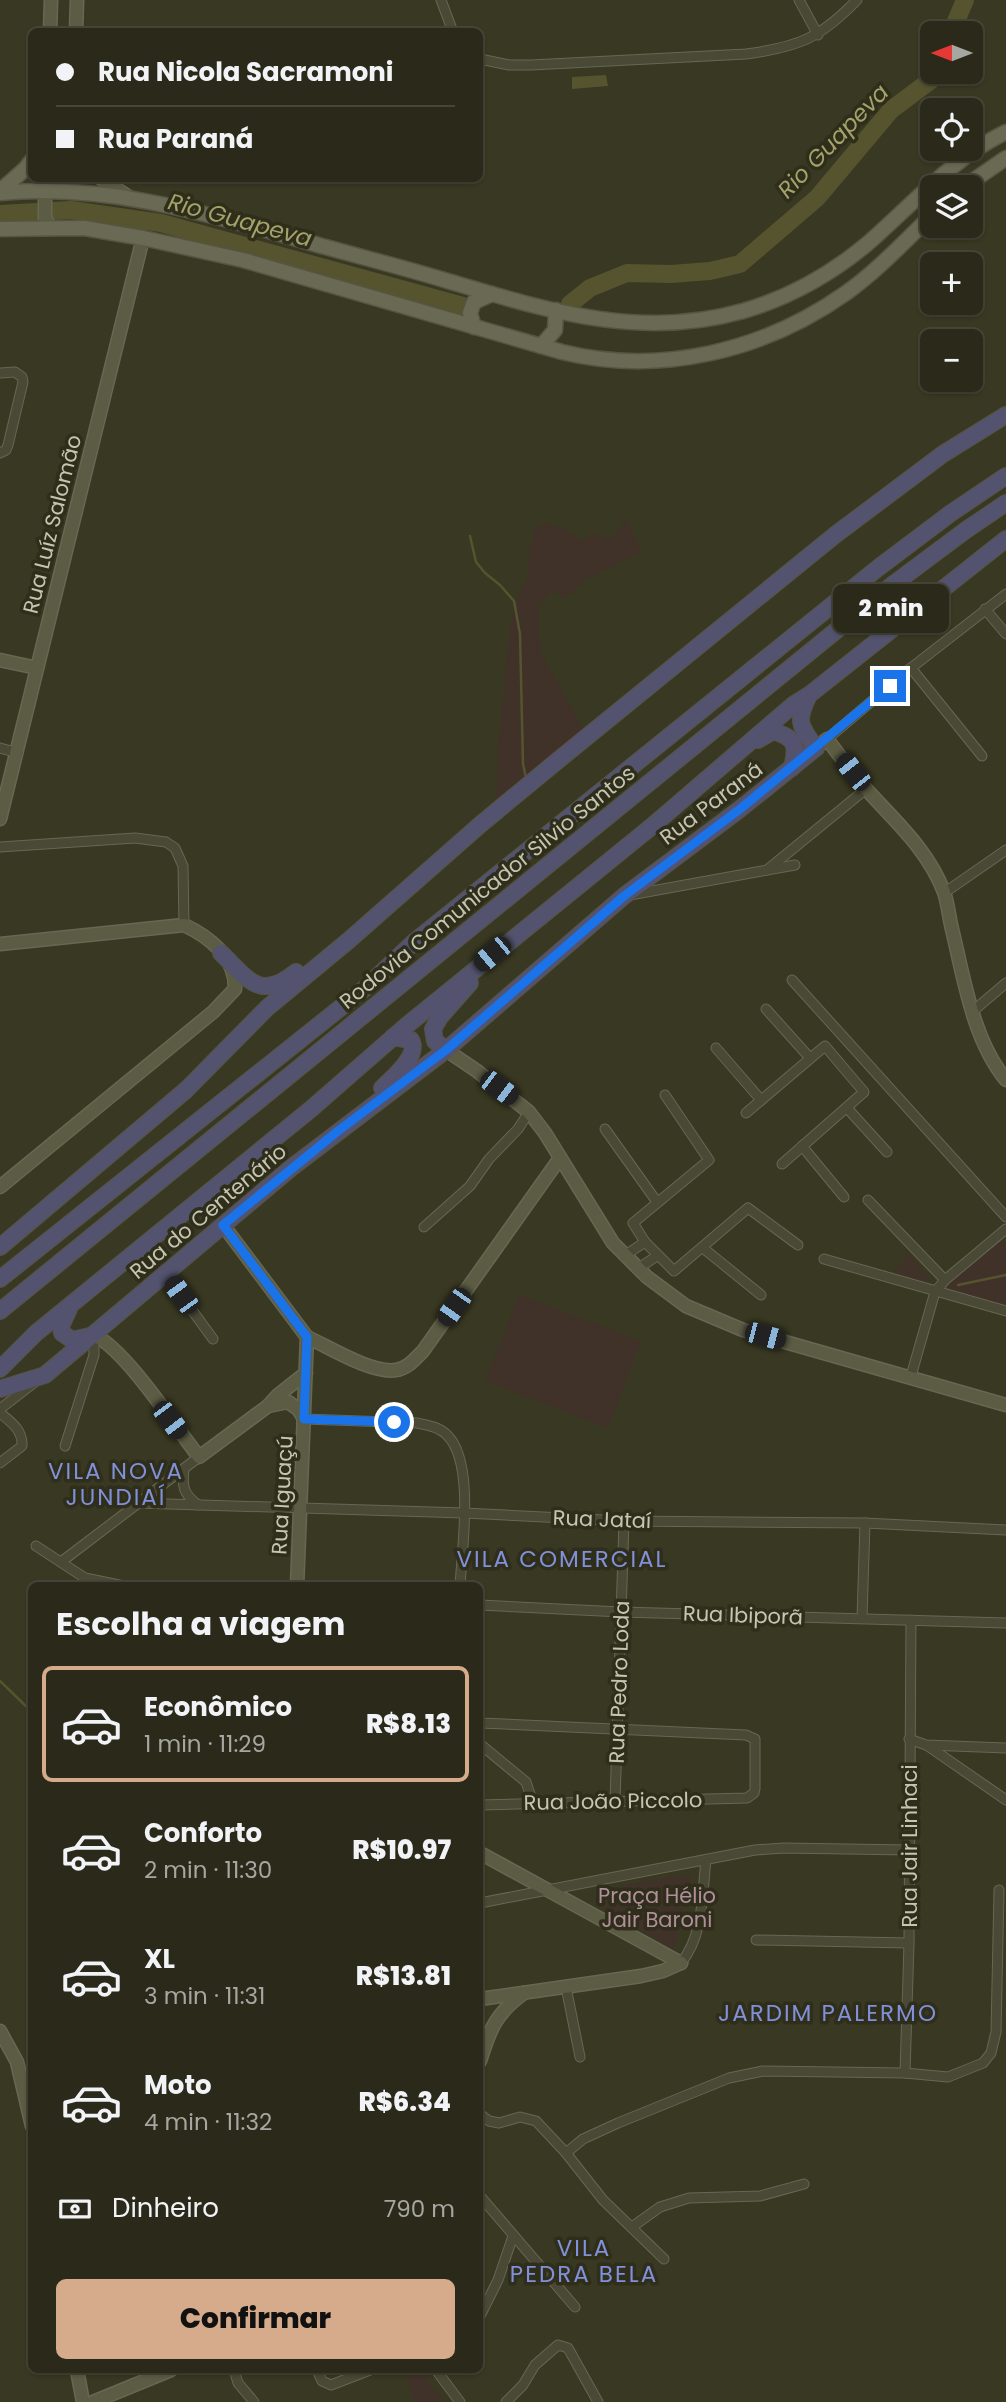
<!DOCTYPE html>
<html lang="pt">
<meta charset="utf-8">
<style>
:root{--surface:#2b2a1a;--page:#333223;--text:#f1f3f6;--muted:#a6a7a2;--line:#474639;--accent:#d6ab8b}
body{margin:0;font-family:Poppins,sans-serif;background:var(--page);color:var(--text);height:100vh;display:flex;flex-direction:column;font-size:26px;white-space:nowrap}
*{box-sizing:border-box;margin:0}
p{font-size:23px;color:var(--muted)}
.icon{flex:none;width:38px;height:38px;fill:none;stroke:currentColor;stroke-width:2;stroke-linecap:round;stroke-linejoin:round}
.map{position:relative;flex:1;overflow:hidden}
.side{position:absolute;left:28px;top:1582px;width:455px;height:791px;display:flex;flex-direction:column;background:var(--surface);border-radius:10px;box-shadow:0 2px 5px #0004,0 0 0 2px var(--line)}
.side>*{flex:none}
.top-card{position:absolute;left:28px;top:28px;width:455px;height:154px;border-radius:10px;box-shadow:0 2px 5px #0004,0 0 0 2px var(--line);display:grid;align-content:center;height:154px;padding:0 28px;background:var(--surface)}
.needle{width:46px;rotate:270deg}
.tools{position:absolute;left:920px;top:21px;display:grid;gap:14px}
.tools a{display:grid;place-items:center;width:63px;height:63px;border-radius:10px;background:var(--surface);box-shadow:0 2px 5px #0004,0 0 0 2px var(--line);font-size:35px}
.end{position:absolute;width:32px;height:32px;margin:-16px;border:9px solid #1a73e8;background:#fff;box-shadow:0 0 0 4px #fff}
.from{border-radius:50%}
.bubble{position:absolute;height:49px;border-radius:10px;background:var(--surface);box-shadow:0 2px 5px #0004,0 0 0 2px var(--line);font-size:23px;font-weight:800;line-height:49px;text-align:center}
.car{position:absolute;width:21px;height:42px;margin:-21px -10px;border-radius:9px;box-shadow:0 0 5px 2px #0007;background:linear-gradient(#222 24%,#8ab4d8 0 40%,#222 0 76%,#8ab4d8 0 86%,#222 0)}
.top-card b{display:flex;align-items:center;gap:24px;height:66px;font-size:26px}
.top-card b+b{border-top:2px solid var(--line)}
.top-card i{width:18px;height:18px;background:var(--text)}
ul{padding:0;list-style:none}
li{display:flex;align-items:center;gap:21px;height:116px;margin:0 14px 10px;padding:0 14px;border:4px solid transparent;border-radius:10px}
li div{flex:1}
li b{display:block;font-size:26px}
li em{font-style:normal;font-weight:800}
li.on{border-color:var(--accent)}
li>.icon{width:63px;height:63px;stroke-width:1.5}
h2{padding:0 28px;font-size:32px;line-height:84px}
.pay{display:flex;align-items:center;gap:18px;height:77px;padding:0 28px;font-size:26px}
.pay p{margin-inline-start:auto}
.action{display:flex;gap:14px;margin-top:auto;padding:14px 28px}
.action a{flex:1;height:80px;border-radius:10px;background:var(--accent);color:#111;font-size:28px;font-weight:800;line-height:80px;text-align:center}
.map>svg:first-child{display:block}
.green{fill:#403229}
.water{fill:#55542e}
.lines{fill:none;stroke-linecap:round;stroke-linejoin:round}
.stream{stroke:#55542e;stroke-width:2.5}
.river{stroke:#55542e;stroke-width:18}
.street-casing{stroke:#676754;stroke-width:11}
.secondary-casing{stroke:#676754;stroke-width:15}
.primary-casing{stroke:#555542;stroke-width:17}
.highway-casing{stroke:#545441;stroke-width:18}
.street{stroke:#494936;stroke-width:9}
.secondary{stroke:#5c5c44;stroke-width:12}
.primary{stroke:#696954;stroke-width:14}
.highway{stroke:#53536f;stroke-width:16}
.route{stroke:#1a73e8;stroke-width:9}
.labels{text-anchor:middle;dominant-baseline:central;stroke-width:7;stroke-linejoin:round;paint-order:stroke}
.street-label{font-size:21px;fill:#c5c5b1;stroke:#2e2e1b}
.park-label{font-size:21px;fill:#b08e9b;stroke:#2e2e1b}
.water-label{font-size:23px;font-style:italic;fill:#a4a26a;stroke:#2e2e1b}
.neighbourhood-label{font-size:23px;letter-spacing:2px;fill:#8190d9;stroke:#2e2e1b}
</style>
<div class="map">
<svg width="1006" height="2402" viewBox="0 0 1006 2402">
<rect width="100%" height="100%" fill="#393822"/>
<g class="green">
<path d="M626,519L642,551L585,580L565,599L557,592L549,593L539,607L538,625L542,655L583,728L496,806L498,744L511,620L520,592L527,579L529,552L536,528L544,523L561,528L584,541L591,533L613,538Z"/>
<path d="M999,1240L1006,1243V1307L942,1291Z"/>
<path d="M909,1253L931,1282L929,1284L892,1275Z"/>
<path d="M519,1294L641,1341L608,1428L485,1381Z"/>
<path d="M693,1874L674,1950L599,1905L594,1896L624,1885Z"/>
<path d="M404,2370H420L444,2402H414Z"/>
</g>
<path class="water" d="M606,75L608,86L572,89V77Z"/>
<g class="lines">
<g class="stream">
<path d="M438,300L439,310"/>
<path d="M470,536L476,562L485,573L500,585L514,601L520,634L523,764L526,778"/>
<path d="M958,1285L1006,1275"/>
<path d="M0,1681L32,1712"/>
</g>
<g class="river">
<path d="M951,33L965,0"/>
<path d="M0,214L71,210L161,223L463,306"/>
<path d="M570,304L590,288L627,273L671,274L710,271L740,264L817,198L891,110L931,80L935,72"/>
</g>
<defs>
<g id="street">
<path d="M441,0L453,32"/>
<path d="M799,0L818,35"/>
<path d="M480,59L509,65H531L746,54C799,47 820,38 857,0"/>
<path d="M0,373L15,372L22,377L23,382L8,445L6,450L0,453"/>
<path d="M985,609L1006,634"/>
<path d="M911,668L982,756"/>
<path d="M827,739L911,668L1006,594"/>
<path d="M0,748L18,753"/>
<path d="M0,847L135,838L166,842L175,848L183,866L184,925"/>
<path d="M767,870L866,789"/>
<path d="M944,893L1006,850"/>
<path d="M630,895L795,865"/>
<path d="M792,980L1006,1217"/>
<path d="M766,1009L810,1058"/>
<path d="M973,1011L1006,983"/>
<path d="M716,1048L761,1100"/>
<path d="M665,1095L709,1160L633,1223L645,1242L674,1271L748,1208L798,1245"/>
<path d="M847,1108L887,1152"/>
<path d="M746,1113L825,1046L864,1092L782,1164"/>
<path d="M605,1129L657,1202"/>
<path d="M802,1146L844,1197"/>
<path d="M868,1200L945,1280"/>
<path d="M424,1227L470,1186L489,1159L518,1129L529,1112"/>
<path d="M703,1248L761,1295"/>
<path d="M624,1256L645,1242"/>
<path d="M824,1259L1006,1311"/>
<path d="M637,1269L657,1256"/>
<path d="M165,1273L213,1339"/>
<path d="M911,1376L935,1292L945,1280L1006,1229"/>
<path d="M0,1409L35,1382"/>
<path d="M0,1413C11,1422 23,1430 22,1446L0,1463"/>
<path d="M304,1419L417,1423C427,1425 439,1427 447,1435C475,1462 462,1548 460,1586"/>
<path d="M65,1446L94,1355V1335"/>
<path d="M184,1469C182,1486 183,1494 198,1505"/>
<path d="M137,1503L464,1513L624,1521L865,1523L1006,1530"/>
<path d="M36,1546L85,1578L124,1586"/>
<path d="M61,1562L199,1457"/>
<path d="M480,1605L621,1612L1006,1623"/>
<path d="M862,1618L865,1523"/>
<path d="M480,1723L746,1735L755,1739V1789L754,1793L747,1798L480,1805"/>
<path d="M909,1739L926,1745L1006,1748"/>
<path d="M480,1744L526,1782L533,1803"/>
<path d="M928,1746L1006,1800"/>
<path d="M615,1802L624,1521"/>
<path d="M480,1903L755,1850L784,1848L909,1850"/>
<path d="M756,1940L909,1943"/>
<path d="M681,1963C704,1935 702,1894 706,1860"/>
<path d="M566,1987L580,2057"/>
<path d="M905,2073L909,1943L911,1620"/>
<path d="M480,2114L489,2121L499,2123L520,2117L536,2121L566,2153L603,2200L664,2259"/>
<path d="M566,2153L583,2139L618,2123L729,2078L763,2071L905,2073L948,2077L983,2063L991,2053L996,2032L999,1890"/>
<path d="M480,2196L575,2307"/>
<path d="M632,2227L660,2207L689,2198L760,2196L804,2184"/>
<path d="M480,2316L498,2280L513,2236"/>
<path d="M234,2370L238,2383L254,2402"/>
<path d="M317,2370L322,2381L331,2385L370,2370"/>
<path d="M436,2370L460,2402"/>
<path d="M506,2402L523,2385L535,2365L558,2345L568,2348L598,2402"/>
</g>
<g id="secondary">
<path d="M50,32L51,0"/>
<path d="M76,32L77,0"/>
<path d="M45,178V218L51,228"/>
<path d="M100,178L129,197"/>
<path d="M0,660L37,668"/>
<path d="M816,748L827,739C840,756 853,774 867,790C896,822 928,850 944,892C948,904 949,917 952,929C964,979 973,1040 1006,1080"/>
<path d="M0,819L143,238"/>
<path d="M0,944L184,925C210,937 236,958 235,989L213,1012L0,1187"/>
<path d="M446,1050L477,1071L529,1112L545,1133L613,1243L647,1277L686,1306L743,1330L1006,1405"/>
<path d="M223,1225L307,1337L297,1586"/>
<path d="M94,1335C126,1350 175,1426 199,1457L268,1406L277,1396L306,1373"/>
<path d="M307,1337C329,1347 372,1374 396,1370C407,1369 415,1359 423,1351L560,1158"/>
<path d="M268,1406L288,1402L298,1409L304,1419"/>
<path d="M480,1853L681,1963"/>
<path d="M480,1999L641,1976L663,1971L681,1963"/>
<path d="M0,2031L17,2062L32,2126"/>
<path d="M480,2061C490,2029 496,2013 524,1993"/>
<path d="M77,2370L83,2402"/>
<path d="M93,2402L171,2370"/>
</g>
<g id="primary">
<path d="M964,187L1006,158"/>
<path d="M0,191L25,169L32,160"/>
<path d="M0,193C104,183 205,213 304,241C353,255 402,267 451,282C549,311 641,340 743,311C788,298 831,274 867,244C911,206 952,158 1006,132"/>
<path d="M0,229L84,228L143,238L243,260L562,352C660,376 764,351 846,293C877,271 905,241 933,214"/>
<path d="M474,327L470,313L474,302L492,294"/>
<path d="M541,346L555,330L556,310"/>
</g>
<g id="highway">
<path d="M758,740L773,731C797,739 797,745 792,768"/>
<path d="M221,953C248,979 260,1002 296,972"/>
<path d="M446,1050L435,1041L433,1029L440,1017L470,983"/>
<path d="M382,1088C393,1077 420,1056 411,1040L393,1037"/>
<path d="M0,1247L186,1090L267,1008L348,941L481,824L556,762L835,535L943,454L1006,415"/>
<path d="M0,1279L364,989L414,942L878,568L951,513L1006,476"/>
<path d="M69,1309L61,1326L62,1333L72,1340L90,1336"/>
<path d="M0,1311L891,586L966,530L1006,503"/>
<path d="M0,1369L36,1333L311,1109L406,1026L651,827L793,705L809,695L1006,539"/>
<path d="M0,1389L45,1375L291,1168L446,1050L624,896L740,809L816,748C799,725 796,721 809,695"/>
</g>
</defs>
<use href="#street" class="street-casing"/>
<use href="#secondary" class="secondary-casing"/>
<use href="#primary" class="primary-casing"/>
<use href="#highway" class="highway-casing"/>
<use href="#street" class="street"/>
<use href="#secondary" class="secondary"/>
<use href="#primary" class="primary"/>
<use href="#highway" class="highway"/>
</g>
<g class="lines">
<path class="route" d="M394,1422L304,1419L307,1337L223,1225L338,1131L446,1050L624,896L740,809L890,686"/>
</g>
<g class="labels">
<g class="street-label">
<text transform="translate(52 524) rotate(-76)">Rua Luíz Salomão</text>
<text transform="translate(711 803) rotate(-37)">Rua Paraná</text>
<text transform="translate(487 887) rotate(-39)">Rodovia Comunicador Silvio Santos</text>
<text transform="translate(208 1211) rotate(-40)">Rua do Centenário</text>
<text transform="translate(282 1495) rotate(-87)">Rua Iguaçú</text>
<text transform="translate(602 1519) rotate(2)">Rua Jataí</text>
<text transform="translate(743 1615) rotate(2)">Rua Ibiporã</text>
<text transform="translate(619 1682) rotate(-88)">Rua Pedro Loda</text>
<text transform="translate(613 1801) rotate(-1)">Rua João Piccolo</text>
<text transform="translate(909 1846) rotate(-90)">Rua Jair Linhaci</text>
</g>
<g class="park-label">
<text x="657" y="1895">Praça Hélio<tspan x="657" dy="24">Jair Baroni</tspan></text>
</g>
<g class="water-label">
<text transform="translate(833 141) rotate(-46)">Rio Guapeva</text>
<text transform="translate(240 220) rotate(15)">Rio Guapeva</text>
</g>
<g class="neighbourhood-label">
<text x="116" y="1471">VILA NOVA<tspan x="116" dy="26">JUNDIAÍ</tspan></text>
<text x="562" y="1559">VILA COMERCIAL</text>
<text x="828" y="2013">JARDIM PALERMO</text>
<text x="584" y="2248">VILA<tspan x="584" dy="26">PEDRA BELA</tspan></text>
</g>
</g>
</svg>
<div class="tools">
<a><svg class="needle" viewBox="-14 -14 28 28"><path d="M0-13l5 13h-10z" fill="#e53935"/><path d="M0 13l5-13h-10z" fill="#a6a7a2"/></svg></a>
<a><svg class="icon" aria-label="locate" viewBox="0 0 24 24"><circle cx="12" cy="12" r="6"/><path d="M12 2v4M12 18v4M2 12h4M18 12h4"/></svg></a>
<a><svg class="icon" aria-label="layers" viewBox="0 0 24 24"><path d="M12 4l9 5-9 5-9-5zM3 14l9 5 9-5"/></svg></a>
<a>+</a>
<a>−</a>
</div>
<i class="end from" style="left:394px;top:1422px"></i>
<i class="end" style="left:890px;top:686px"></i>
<div class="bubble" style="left:833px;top:584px;width:116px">2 min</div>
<i class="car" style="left:853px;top:772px;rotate:322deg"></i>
<i class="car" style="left:492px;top:954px;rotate:230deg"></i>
<i class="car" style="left:499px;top:1088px;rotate:127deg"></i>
<i class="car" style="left:181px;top:1295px;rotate:324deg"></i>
<i class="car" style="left:454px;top:1307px;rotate:215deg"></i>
<i class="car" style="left:765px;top:1336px;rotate:105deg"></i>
<i class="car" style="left:170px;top:1420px;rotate:143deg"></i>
<div class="top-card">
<b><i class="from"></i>Rua Nicola Sacramoni</b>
<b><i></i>Rua Paraná</b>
</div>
<section class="side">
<h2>Escolha a viagem</h2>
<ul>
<li class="on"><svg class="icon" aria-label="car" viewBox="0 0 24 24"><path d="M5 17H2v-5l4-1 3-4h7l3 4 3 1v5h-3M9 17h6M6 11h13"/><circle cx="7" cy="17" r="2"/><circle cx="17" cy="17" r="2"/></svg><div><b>Econômico</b><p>1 min · 11:29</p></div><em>R$8.13</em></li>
<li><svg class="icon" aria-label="car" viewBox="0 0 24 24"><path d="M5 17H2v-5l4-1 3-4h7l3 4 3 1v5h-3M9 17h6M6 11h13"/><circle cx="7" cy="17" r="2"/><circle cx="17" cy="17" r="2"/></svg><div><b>Conforto</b><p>2 min · 11:30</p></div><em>R$10.97</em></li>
<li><svg class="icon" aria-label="car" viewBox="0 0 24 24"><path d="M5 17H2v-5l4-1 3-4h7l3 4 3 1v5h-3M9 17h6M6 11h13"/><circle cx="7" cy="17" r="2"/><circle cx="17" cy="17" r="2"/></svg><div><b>XL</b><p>3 min · 11:31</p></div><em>R$13.81</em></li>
<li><svg class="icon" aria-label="car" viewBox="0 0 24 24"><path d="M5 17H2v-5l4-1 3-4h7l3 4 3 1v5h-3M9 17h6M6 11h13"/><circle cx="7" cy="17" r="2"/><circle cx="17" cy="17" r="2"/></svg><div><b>Moto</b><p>4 min · 11:32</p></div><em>R$6.34</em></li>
</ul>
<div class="pay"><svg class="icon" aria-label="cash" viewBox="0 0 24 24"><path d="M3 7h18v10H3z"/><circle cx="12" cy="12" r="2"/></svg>Dinheiro<p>790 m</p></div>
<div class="action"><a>Confirmar</a></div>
</section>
</div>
